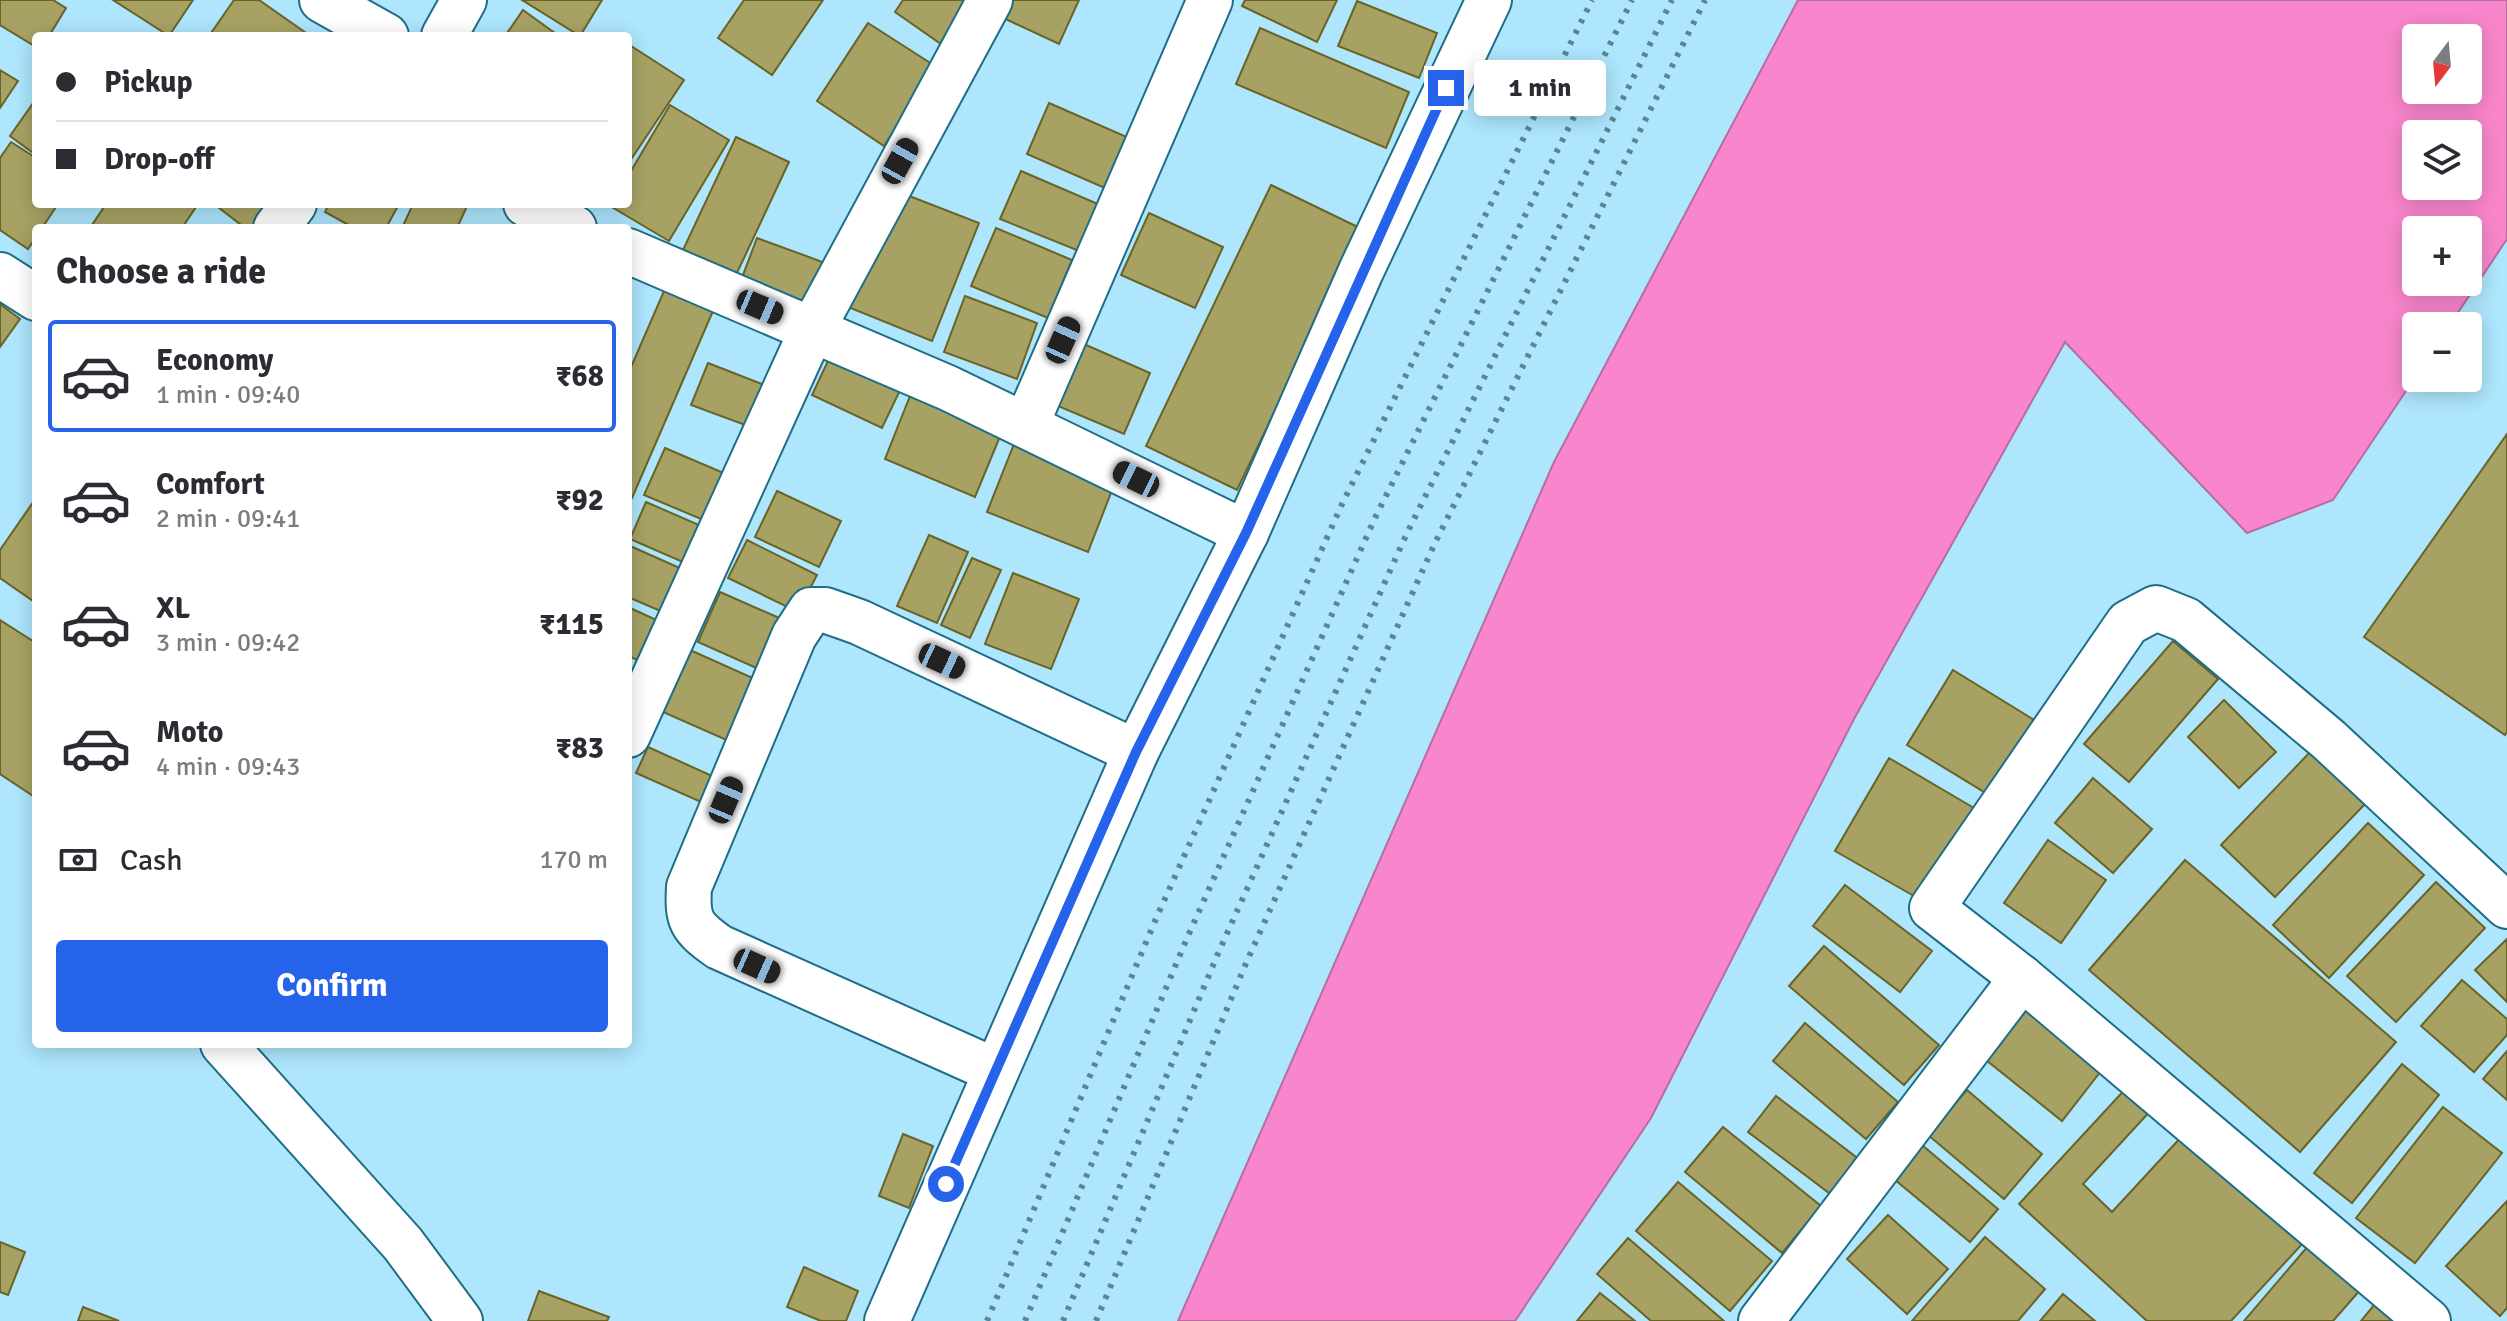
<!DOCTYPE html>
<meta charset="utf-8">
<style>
:root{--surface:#fff;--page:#f2f2f3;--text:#2b2b33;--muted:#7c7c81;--line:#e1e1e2;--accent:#2563eb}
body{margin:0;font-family:Signika,sans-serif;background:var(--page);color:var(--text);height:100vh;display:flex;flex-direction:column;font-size:30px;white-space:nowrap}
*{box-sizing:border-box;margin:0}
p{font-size:26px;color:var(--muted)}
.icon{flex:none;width:44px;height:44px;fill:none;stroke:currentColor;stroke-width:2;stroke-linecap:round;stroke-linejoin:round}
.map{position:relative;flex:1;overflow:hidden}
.sheet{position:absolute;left:32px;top:224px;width:600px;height:824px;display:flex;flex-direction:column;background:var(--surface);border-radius:8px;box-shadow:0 4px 20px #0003}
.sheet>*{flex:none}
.hud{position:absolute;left:32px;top:32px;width:600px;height:176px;border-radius:8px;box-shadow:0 4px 20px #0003;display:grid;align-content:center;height:176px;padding:0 24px;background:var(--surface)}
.needle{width:52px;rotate:196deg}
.controls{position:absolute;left:2402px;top:24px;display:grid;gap:16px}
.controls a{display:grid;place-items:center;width:80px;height:80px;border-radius:8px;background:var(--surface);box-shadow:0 4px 20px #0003;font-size:40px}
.end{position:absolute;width:36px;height:36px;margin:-18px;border:10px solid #2563eb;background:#fff;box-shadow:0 0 0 4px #fff}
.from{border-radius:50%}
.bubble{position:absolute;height:56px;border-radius:8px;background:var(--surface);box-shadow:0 4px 20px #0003;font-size:26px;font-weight:700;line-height:56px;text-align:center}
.car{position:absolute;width:24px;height:48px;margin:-24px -12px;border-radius:10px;box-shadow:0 0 6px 2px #0007;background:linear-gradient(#222 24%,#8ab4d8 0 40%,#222 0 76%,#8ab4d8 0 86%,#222 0)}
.hud b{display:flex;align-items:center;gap:28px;height:76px;font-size:30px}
.hud b+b{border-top:2px solid var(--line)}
.hud i{width:20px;height:20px;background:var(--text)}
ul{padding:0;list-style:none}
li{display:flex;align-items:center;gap:24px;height:112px;margin:0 16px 12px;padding:0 8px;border:4px solid transparent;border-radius:8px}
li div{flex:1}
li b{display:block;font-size:30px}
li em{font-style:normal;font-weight:700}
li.current{border-color:var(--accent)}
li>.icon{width:72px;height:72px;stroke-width:1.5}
h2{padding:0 24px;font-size:36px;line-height:96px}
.pay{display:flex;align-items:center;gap:20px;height:88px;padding:0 24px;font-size:30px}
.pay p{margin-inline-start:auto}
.primary-button{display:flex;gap:16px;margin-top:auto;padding:16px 24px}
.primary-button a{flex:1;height:92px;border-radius:8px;background:var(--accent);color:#fff;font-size:32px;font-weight:700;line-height:92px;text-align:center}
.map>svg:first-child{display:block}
.water{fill:#f986cc;stroke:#b56ea2;stroke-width:2;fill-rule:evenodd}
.building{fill:#a7a264;stroke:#696425;stroke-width:2}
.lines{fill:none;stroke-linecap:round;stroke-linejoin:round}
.minor-casing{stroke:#1f6e87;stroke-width:48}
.minor{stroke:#fff;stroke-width:44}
.rail{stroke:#5a8596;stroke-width:6;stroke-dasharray:4 8;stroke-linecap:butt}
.route{stroke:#2563eb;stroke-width:10}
</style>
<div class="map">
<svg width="2507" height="1321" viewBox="0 0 2507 1321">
<rect width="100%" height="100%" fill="#ade6fd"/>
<path class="water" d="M1798,0H2507V239L2449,326H2416V376L2333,500L2247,533L2065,342L1854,719L1651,1118L1515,1321H1178L1554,462ZM2416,38H2468V90H2416ZM2416,134H2468V186H2416ZM2416,230H2468V282H2416Z"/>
<g class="building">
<path d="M0,0H53L66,8L49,36H36V47L0,25Z"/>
<path d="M113,0H193L169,36Z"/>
<path d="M234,0H259L309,35L209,36Z"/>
<path d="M522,0H602L580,36Z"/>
<path d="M744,0H823L772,75L718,38Z"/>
<path d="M903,0H980L951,51L895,12Z"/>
<path d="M1006,0H1079L1059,44L999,16Z"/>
<path d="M1245,0H1337L1317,42L1242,6Z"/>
<path d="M1357,1L1437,33L1419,78L1338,46Z"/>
<path d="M523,10L559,36H505Z"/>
<path d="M868,23L935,66L884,146L817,101Z"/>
<path d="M1260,28L1409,92L1386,148L1236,84Z"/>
<path d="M628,44L684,80L628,164Z"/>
<path d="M0,70L18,81L0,108Z"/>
<path d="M36,99V155L10,136Z"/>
<path d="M1049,103L1129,138L1107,189L1027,154Z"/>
<path d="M670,105L729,140L669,241L610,206L628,204V176Z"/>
<path d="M736,137L789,162L736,275L683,250Z"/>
<path d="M11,142L36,158V204H58L42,228H36V237L28,249L0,230V158Z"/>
<path d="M1021,171L1098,204L1079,251L1000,219Z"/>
<path d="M1271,185L1362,229L1237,490L1146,446Z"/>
<path d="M894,190L979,223L932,341L848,307Z"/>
<path d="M106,204H198L182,228H90Z"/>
<path d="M214,204H274L256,228H245Z"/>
<path d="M329,204H399L386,228H354L325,212Z"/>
<path d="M413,204H468L457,228H402Z"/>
<path d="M1149,213L1223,247L1195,308L1121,275Z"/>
<path d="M996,228L1072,260L1048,318L971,286Z"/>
<path d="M757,238L828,264L812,310L740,283Z"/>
<path d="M664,291L713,311L632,498L628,497V374Z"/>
<path d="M965,296L1037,323L1017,379L944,352Z"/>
<path d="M0,304L20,319L0,347Z"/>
<path d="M1077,341L1150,373L1124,434L1051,403Z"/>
<path d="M834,348L904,382L882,428L812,395Z"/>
<path d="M708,363L772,388L756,429L691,405Z"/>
<path d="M910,396L1001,434L975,497L885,459Z"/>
<path d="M2507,434V732L2505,735L2364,637Z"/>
<path d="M1014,444L1114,485L1088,552L987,512Z"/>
<path d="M665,448L733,477L713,524L644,495Z"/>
<path d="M777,491L841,521L819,567L755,537Z"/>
<path d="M36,498V603L0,578V550Z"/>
<path d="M646,502L708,529L692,566L630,539Z"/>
<path d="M929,535L968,552L937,623L897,606Z"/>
<path d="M747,540L817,575L798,612L728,578Z"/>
<path d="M628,545L691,573L672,616L628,597Z"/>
<path d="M972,558L1001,570L970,638L941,625Z"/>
<path d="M1013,573L1079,599L1051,669L985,644Z"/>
<path d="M720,592L793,624L770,674L698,642Z"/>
<path d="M628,607L665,624L647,664L628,656Z"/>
<path d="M0,620L36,643V798L0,774Z"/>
<path d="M2173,641L2218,679L2129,782L2084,744Z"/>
<path d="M681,646L768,685L740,746L654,708Z"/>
<path d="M1953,670L2039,723L1994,798L1907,745Z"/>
<path d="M2224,700L2276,752L2239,788L2188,737Z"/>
<path d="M648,747L721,780L710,806L636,773Z"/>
<path d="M2313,749L2367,802L2275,897L2221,845Z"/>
<path d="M1889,758L1974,808L1921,900L1835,851Z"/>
<path d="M2093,778L2152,829L2113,873L2055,823Z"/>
<path d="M2368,823L2424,875L2329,978L2273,925Z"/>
<path d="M2048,840L2106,880L2061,943L2004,903Z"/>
<path d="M2185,860L2396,1042L2300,1152L2089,970Z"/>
<path d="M2436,882L2485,928L2396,1022L2347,976Z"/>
<path d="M1845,885L1932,951L1900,992L1813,926Z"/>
<path d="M2507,939V1002L2475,970Z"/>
<path d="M1824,946L1939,1045L1904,1085L1789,986Z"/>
<path d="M2462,980L2507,1019V1035L2474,1072L2421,1026Z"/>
<path d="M2033,1002L2108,1062L2062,1121L1986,1060Z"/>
<path d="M1805,1023L1898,1102L1866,1139L1773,1061Z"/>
<path d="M2507,1051V1100L2483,1079Z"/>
<path d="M2402,1064L2439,1095L2352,1203L2314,1173Z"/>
<path d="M2130,1084L2154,1107L2083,1184L2112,1212L2184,1134L2303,1243L2231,1321H2147L2019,1204Z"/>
<path d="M1967,1090L2042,1154L2004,1199L1928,1135Z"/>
<path d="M1776,1096L1860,1160L1833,1196L1748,1132Z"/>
<path d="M2443,1107L2502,1153L2415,1263L2356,1218Z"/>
<path d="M1723,1127L1821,1206L1782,1253L1685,1172Z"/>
<path d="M903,1134L933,1146L909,1208L879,1196Z"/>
<path d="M1922,1145L1998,1209L1970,1242L1894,1179Z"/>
<path d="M1678,1182L1772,1261L1730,1311L1636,1231Z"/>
<path d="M2507,1201V1308L2500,1316L2446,1266Z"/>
<path d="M1888,1215L1948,1269L1907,1314L1847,1259Z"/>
<path d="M1985,1237L2045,1289L2018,1321H1912Z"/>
<path d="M1628,1238L1724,1321H1651L1597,1274Z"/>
<path d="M0,1242L25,1252L8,1295L0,1292Z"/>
<path d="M2309,1245L2361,1289L2333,1321H2244Z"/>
<path d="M804,1267L858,1291L846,1321H821L787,1307Z"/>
<path d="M539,1291L609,1317L607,1321H528Z"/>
<path d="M1600,1293L1635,1321H1577Z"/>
<path d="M2063,1294L2095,1321H2040Z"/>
<path d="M2379,1299L2406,1321H2361Z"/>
<path d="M83,1307L119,1321H78Z"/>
</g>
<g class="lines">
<defs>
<g id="minor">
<path d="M322,0L386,36"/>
<path d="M444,36L464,0"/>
<path d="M526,204L574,228"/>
<path d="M276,228L294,204"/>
<path d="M628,251L948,388L1246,533"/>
<path d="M0,275L36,298"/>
<path d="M1026,425L1210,0"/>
<path d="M628,735L812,330L990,0"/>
<path d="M223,1044L403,1244L460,1321"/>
<path d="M996,1071L719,947C691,927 687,921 689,887L794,636L811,610H825L859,622L1136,752"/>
<path d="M887,1321L1136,752L1246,533L1361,271L1489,0"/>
<path d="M1761,1321L2022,978"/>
<path d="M2428,1321L2022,978L1932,908L2128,623L2156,608L2186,620L2329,740L2507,906"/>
</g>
</defs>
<use href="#minor" class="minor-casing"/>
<use href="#minor" class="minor"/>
<g class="rail">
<path d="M987,1321L1155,921L1343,502L1592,0"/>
<path d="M1025,1321L1188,936L1375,518L1632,0"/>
<path d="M1063,1321L1220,949L1407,533L1672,0"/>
<path d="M1096,1321L1247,961L1434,545L1705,0"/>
</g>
</g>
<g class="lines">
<path class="route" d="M946,1184L1136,752L1246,533L1446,88"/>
</g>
</svg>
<div class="controls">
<a><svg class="needle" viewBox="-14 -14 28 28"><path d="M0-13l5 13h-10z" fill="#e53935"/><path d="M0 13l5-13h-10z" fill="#7c7c81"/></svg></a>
<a><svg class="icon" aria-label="layers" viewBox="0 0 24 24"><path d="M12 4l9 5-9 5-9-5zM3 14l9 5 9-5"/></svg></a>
<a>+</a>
<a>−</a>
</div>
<i class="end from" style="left:946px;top:1184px"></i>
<i class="end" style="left:1446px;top:88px"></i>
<div class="bubble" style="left:1474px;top:60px;width:132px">1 min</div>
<i class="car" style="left:900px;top:161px;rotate:29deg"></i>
<i class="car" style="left:760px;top:307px;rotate:113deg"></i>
<i class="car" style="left:1063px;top:340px;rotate:24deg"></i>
<i class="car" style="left:1136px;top:479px;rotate:296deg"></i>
<i class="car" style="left:942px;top:661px;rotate:115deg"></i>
<i class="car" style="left:726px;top:800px;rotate:23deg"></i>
<i class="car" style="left:757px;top:966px;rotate:114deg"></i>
<div class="hud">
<b><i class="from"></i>Pickup</b>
<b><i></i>Drop-off</b>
</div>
<section class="sheet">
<h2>Choose a ride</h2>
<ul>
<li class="current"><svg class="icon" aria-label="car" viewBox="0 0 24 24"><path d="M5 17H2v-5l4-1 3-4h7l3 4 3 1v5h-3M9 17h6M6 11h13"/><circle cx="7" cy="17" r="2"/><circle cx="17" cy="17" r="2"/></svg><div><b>Economy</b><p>1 min · 09:40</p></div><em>₹68</em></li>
<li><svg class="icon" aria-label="car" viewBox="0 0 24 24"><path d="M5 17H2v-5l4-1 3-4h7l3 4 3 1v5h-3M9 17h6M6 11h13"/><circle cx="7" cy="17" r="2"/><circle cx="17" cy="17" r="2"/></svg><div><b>Comfort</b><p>2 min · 09:41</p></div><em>₹92</em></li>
<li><svg class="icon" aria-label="car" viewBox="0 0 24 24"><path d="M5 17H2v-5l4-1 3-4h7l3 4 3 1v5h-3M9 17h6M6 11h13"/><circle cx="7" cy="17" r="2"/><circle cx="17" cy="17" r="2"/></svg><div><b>XL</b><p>3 min · 09:42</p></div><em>₹115</em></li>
<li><svg class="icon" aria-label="car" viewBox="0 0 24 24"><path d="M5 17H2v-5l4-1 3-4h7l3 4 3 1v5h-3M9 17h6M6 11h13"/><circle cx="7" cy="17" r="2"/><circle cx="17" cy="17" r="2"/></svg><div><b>Moto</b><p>4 min · 09:43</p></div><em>₹83</em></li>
</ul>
<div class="pay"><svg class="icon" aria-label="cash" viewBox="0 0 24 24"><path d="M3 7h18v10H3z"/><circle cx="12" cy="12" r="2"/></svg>Cash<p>170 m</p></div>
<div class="primary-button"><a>Confirm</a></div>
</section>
</div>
